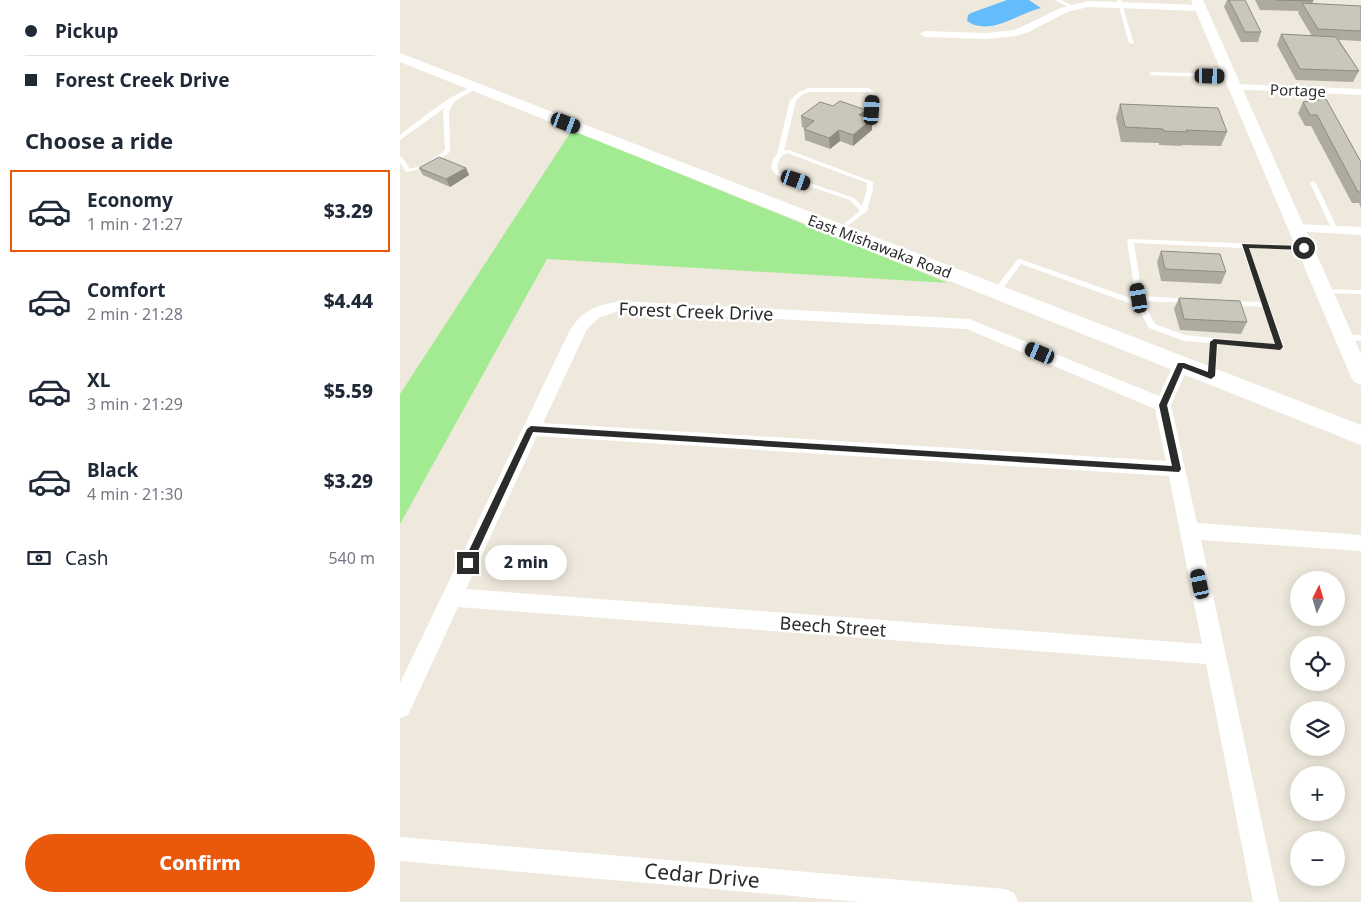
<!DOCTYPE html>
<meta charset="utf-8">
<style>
:root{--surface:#fff;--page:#f2f2f3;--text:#1f2937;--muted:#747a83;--line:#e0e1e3;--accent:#ea580c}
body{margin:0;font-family:"Noto Sans",sans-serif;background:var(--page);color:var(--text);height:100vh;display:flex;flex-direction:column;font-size:19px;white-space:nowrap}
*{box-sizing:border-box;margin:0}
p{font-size:16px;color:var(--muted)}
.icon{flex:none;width:28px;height:28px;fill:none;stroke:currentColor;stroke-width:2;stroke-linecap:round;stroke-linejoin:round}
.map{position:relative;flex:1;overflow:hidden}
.details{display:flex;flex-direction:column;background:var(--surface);width:400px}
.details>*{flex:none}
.hud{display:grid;align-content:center;height:110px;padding:0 25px;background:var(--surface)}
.needle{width:32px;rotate:5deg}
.fabs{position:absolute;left:890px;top:571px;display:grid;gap:10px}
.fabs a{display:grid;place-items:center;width:55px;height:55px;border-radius:50%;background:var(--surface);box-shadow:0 2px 12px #0003;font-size:25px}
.end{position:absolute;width:22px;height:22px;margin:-11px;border:6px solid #2b2b2b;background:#fff;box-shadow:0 0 0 2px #fff}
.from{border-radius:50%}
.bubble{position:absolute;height:35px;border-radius:18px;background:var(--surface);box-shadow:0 2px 12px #0003;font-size:16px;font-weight:800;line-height:35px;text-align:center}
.car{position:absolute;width:15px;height:30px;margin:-15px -8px;border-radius:6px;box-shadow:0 0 4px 1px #0007;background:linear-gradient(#222 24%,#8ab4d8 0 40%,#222 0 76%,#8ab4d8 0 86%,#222 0)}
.hud b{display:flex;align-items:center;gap:18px;height:48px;font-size:19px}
.hud b+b{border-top:1px solid var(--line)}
.hud i{width:12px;height:12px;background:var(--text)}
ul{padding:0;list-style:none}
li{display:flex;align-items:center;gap:15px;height:82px;margin:0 10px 8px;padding:0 15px;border:2px solid transparent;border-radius:0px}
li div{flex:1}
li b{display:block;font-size:19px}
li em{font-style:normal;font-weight:800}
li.on{border-color:var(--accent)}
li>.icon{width:45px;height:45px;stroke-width:1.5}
h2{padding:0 25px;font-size:22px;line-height:60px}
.pay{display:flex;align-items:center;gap:12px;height:55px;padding:0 25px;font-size:19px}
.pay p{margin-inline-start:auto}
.button{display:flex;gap:10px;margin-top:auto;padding:10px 25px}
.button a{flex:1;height:58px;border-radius:30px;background:var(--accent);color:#fff;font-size:20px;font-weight:800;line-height:58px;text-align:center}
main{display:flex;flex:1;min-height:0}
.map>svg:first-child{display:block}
.green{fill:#a3eb92}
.water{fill:#64bcfc}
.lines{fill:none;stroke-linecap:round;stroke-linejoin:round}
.service{fill:#fff;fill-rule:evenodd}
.minor{fill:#fff;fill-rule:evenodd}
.tertiary{fill:#fff;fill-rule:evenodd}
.secondary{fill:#fff;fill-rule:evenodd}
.wall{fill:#adaba0}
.shaded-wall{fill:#8d8b82}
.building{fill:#c9c7ba;stroke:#8d8b82}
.route{fill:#2b2b2b}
.labels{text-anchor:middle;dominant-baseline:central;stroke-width:5;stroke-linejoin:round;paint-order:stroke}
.far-street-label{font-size:15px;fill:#2b2b2b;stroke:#fff}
.street-label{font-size:18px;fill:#2b2b2b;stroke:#fff}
.near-street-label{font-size:21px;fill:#2b2b2b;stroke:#fff}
</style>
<main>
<section class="details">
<div class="hud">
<b><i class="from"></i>Pickup</b>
<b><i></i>Forest Creek Drive</b>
</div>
<h2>Choose a ride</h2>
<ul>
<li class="on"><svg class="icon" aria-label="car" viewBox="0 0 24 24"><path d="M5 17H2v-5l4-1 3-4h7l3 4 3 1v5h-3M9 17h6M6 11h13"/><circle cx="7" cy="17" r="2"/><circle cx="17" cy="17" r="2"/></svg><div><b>Economy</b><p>1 min · 21:27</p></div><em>$3.29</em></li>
<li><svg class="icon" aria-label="car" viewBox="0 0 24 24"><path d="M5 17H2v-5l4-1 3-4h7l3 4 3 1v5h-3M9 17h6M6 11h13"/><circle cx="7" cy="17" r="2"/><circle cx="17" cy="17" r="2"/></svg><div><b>Comfort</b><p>2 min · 21:28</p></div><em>$4.44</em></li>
<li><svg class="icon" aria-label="car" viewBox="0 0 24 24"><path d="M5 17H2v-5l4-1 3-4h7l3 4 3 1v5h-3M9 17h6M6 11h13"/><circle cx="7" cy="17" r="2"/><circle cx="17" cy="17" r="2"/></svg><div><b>XL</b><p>3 min · 21:29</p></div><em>$5.59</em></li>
<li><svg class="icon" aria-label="car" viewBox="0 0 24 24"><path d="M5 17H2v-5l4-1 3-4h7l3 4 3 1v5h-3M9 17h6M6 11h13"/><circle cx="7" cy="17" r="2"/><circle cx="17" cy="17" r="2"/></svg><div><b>Black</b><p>4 min · 21:30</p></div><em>$3.29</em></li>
</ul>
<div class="pay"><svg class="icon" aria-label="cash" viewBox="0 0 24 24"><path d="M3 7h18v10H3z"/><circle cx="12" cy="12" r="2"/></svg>Cash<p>540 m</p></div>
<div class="button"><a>Confirm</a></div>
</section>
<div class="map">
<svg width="961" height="902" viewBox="0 0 961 902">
<rect width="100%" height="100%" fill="#eee9dc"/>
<path class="green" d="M172,130L548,283L147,259L0,524V394Z"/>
<path class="water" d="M607,0H629L641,8C619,13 589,37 567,21L568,15L571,13Z"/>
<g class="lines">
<g class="service">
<path d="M655,0H661L675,7L671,8Z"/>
<path d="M717,0H721L734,44L729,43Z"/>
<path d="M752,72L830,74L833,76L830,78L750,75V73Z"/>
<path d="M74,86L79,87L55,101L49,111L50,152L29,167L6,172L0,163V156L2,157L10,169L25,165L45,150L43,111L46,107L0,140V135C23,117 47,97 74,86Z"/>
<path d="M409,88H468L475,92V109L472,111L469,109V93L467,92H410L403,94L396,101L384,150H389L473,182V189L467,211L439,232L437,231V229L460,211L450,200L376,175L371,168L373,159L377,154L390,100L399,92ZM387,153L467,183V189L462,206L454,198L380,173L377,168C378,161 380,156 387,153Z"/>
<path d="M913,181L916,183L938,230L937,231H933L932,230L910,183Z"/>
<path d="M730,239L907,246L908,248L905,250L849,248L884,347L883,349L818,344L815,377L811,380L807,377L810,343L784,341L749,328L737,306L621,264L599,294H596L592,292L618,259H620L736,300L727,241ZM734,243L842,248L861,302L830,301L826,303L830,305L863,307L875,344L785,335L755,324L743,301L789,303L793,301L789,299L742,296Z"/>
<path d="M920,289L961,290V294L923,293H920Z"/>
<path d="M943,334L961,335V341L940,339L939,337Z"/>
</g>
<g class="minor">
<path d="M688,1L800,5L805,8L800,11L688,7L667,12L629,32L616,36L586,39L525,37L520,34L525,31L586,33L615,30L661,8Z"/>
<path d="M835,84L961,89V95L831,89L830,87L831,85Z"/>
<path d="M896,224L961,227V235L891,231L889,228Z"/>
<path d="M220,301L569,319L759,396L775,361L781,359L787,361L789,365L771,405L797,523L961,535V551L801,540L879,902H853L806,664L58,607L8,715L0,718V683L169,332C183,309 195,306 220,301ZM220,311L567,329L755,409L766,461L143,423L187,329L200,317ZM137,436L769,476L802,644L66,589Z"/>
<path d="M0,837L605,889L614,893L618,902H460L0,861Z"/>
</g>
<path class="tertiary" d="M791,0H803L961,354V385L954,382L951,377Z"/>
<path class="secondary" d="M0,53L961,425V445L0,62Z"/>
</g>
<g class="wall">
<path d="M827,0H845L861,32L858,42H841L824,7Z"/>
<path d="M855,0H913V1L912,4L961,6V41L939,40L959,71L953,82L896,80L877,45L881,34L912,36L898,13L899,11L860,10Z"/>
<path d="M926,99L961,162V208L959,203H952L911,126H905L898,113L903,102Z"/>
<path d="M720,104L827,132L821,146L782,145V146L759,145V143L721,142L716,118Z"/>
<path d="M433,106L466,110V117L472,130L453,146L440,141L430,149L405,140L404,128L402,127L401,116Z"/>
<path d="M19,168H66L69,175L50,187L23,175Z"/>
<path d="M761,251L826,272L821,284L761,281L757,262Z"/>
<path d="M779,298L847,322L841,334L780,330L774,309Z"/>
</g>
<g class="shaded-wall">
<path d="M466,110V120L459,115Z"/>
<path d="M472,119V130L453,146V135Z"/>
<path d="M439,130L440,141L430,149L429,138Z"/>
<path d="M66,168L69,175L50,187L46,179Z"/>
</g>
<g class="building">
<path d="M829,0H845L861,32H845Z"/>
<path d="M877,0H913V1Z"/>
<path d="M902,3L961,6V31L918,29Z"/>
<path d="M881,34L936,37L959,71L900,69Z"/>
<path d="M926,99L961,162V192H958L917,115H910L903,102Z"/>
<path d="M440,101L466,110L459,115L472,119L453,135L439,130L429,138L404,129L414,121L401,116L420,102L433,106Z"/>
<path d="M720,104L818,108L827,132L786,130L787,132L764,131L763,129L725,127Z"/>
<path d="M39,157L66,168L46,179L19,168Z"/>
<path d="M761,251L820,254L826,272L765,269Z"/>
<path d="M779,298L840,301L847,322L784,319Z"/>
</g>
<path class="route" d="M842,244L904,246L908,248L904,250L849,248L883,347L880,350L817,344L815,376L811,379L783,368L767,405L781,469L779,472L133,432L71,566L68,567L63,563L127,429L131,426L772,466L759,405L778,363H784L808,372L810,342L814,339L875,344Z"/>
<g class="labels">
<g class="far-street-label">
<text transform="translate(898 90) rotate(2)">Portage</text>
<text transform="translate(480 246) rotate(21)">East Mishawaka Road</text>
</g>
<g class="street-label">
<text transform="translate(296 311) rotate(2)">Forest Creek Drive</text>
<text transform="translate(433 626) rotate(4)">Beech Street</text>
</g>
<g class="near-street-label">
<text transform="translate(302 875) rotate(5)">Cedar Drive</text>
</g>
</g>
</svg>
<div class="fabs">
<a><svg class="needle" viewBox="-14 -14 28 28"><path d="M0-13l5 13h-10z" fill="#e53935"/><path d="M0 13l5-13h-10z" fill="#747a83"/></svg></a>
<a><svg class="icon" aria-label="locate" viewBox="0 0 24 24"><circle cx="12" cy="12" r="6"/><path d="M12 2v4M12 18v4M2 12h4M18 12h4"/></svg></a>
<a><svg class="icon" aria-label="layers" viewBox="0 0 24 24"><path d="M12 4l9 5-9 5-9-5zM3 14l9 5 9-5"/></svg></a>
<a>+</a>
<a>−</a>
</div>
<i class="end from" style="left:904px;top:248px"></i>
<i class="end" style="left:68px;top:563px"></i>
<div class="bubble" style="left:85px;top:545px;width:82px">2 min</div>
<i class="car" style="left:810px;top:76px;rotate:91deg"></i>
<i class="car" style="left:472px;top:110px;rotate:4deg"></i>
<i class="car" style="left:166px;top:123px;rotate:111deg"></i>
<i class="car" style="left:396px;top:180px;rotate:109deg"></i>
<i class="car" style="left:739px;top:298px;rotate:351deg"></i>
<i class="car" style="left:640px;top:353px;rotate:293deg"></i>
<i class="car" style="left:800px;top:584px;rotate:348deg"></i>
</div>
</main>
